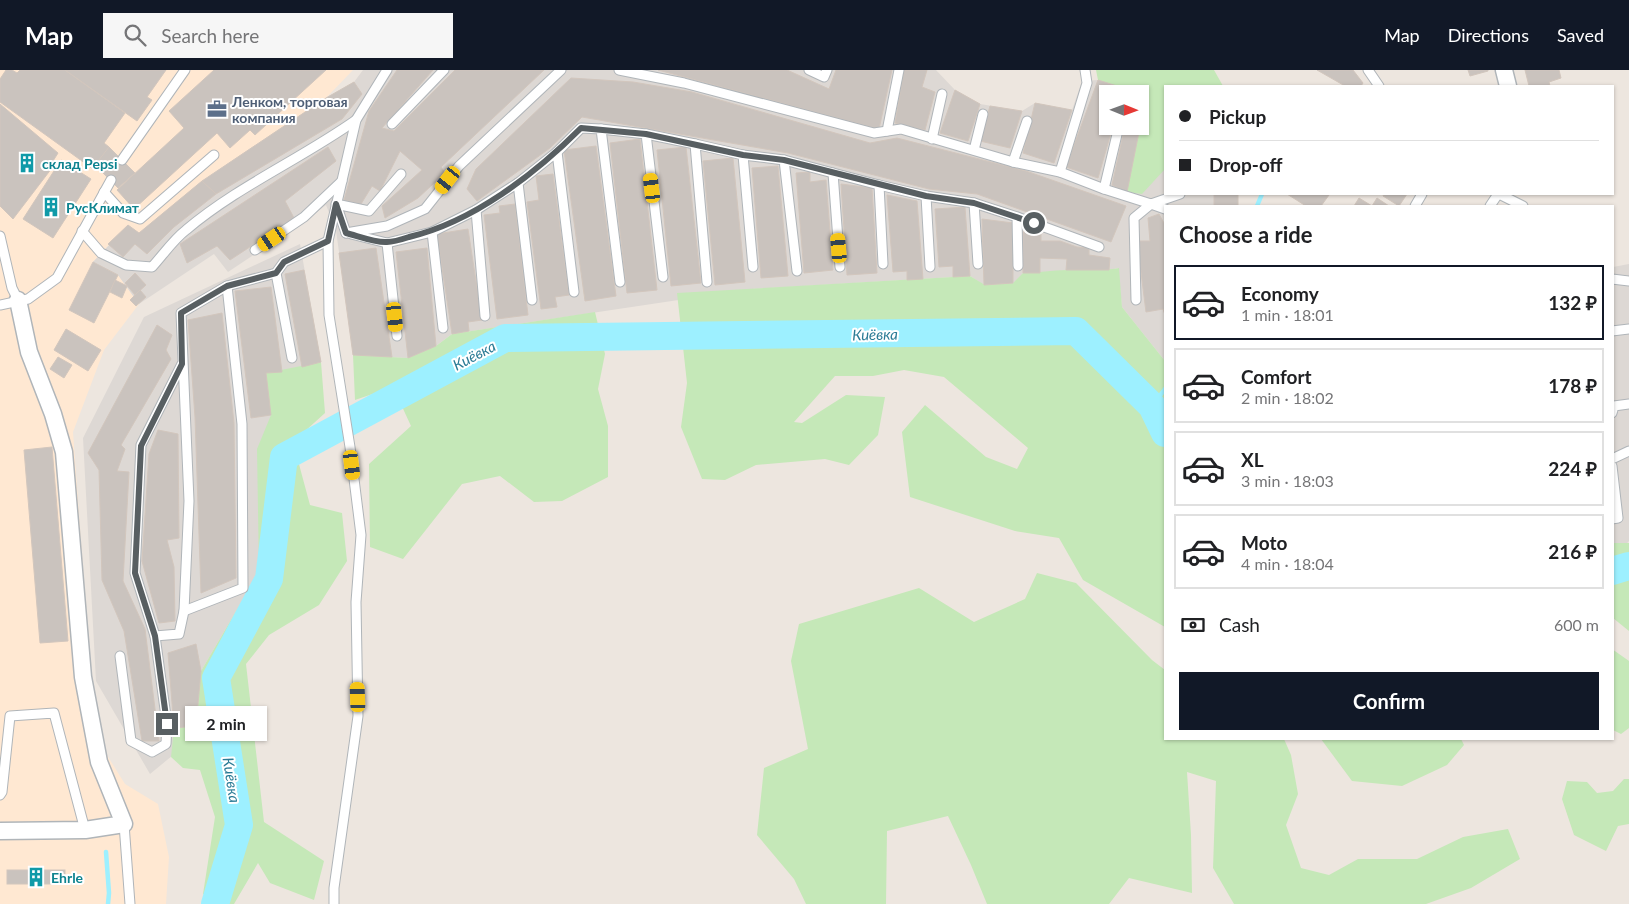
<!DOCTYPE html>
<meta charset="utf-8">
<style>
:root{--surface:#fff;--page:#f6f6f6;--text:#202124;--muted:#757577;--line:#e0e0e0;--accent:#111827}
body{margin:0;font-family:Lato,sans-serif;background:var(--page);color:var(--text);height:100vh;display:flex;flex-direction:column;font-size:19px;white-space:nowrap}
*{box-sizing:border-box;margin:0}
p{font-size:16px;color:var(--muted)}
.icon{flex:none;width:28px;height:28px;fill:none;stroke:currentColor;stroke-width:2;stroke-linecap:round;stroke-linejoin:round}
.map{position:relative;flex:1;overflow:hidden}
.side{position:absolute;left:1164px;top:135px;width:450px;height:535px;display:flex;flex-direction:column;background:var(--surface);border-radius:0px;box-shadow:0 1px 4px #0004}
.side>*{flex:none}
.guide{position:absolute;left:1164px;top:15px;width:450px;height:110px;border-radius:0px;box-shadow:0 1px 4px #0004;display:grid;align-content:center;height:110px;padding:0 15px;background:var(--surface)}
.needle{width:32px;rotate:91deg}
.buttons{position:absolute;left:1099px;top:15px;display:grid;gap:10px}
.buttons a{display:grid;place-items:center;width:50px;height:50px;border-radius:0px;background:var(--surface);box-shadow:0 1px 4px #0004;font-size:25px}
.end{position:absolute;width:22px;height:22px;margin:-11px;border:6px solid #585f62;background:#fff;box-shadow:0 0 0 2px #fff}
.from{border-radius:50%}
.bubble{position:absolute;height:35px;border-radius:0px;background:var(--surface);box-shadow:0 1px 4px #0004;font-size:16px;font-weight:700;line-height:35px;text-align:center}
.car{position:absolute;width:15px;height:30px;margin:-15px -8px;border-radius:6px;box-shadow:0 0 4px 1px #0007;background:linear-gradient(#f5c518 24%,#345 0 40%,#f5c518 0 76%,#345 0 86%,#f5c518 0)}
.guide b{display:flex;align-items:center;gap:18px;height:48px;font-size:19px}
.guide b+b{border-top:1px solid var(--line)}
.guide i{width:12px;height:12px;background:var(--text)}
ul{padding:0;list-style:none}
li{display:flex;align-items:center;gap:15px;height:75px;margin:0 10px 8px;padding:0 5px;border:2px solid var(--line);border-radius:0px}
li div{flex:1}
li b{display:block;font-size:19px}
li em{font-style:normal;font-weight:700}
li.current{border-color:var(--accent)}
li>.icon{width:45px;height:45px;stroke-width:1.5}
h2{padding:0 15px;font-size:22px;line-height:60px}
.pay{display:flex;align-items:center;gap:12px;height:55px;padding:0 15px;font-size:19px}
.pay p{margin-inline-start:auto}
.button{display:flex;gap:10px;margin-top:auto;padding:10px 15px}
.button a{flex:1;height:58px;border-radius:0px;background:var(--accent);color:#fff;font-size:20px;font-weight:700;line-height:58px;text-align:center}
header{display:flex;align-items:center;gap:30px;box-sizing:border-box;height:70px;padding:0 25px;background:var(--accent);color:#fff}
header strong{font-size:24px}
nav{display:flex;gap:28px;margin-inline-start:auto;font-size:18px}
.search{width:350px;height:45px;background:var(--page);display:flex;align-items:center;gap:12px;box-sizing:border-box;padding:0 18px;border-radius:0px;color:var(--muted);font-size:19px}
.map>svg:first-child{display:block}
.commercial{fill:#ffe8d2}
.industrial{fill:#ddd8d4;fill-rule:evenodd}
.green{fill:#c5e8b8}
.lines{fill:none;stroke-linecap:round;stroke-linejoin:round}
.stream{stroke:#9df0ff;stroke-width:4.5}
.river{stroke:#9df0ff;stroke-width:28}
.building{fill:#cac3be;stroke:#d2c6bd}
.lane-casing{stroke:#b0b5b9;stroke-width:11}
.street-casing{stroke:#b0b5b9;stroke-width:19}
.lane{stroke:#fff;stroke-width:9}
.street{stroke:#fff;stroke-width:16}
.route{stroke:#585f62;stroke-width:6}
.labels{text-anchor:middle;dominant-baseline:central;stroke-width:4;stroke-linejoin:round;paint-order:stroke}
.service-label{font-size:14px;font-weight:bold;fill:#4e5e75;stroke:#fff;text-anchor:start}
.culture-label{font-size:14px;font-weight:bold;fill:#0d838f;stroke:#fff;text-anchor:start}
.water-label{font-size:15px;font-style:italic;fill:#2a7b95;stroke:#fff}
</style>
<header>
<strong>Map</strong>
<div class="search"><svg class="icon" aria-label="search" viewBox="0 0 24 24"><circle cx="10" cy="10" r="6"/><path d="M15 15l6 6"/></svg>Search here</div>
<nav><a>Map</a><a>Directions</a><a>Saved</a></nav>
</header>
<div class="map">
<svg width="1629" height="834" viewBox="0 0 1629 834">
<rect width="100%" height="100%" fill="#ede6df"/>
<path class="commercial" d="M0,0H353L326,28L202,111L139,163L128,155L93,192L118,205L139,234L104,280L73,362L93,636L105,682L125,714L158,734L169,787L166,834H0Z"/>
<g class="industrial">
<path d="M363,0H936L955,20L980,34L1022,41L1035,33L1072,40L1082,11L1098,10L1165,31V124H1238V136H1165V291L1122,237L1118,198L1109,200H1066L1013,213L984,215L970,206L752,219L452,264L436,276L408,288L353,285L336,160L326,135L309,148L228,202L214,184L139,234L118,205L93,192L128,155L139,163L202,111L326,28L354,12ZM1108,24H1140V56H1108Z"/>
<path d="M300,174L321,292L267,304L271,345L259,502L201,601L195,667L150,704L96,611L83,368L144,247Z"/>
<path d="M1629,194V471L1613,488V197Z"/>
</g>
<g class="green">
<path d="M1096,0H1214L1223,16H1165V99L1142,124L1127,122L1141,52L1140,24H1133L1132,21L1098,10Z"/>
<path d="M1119,198L1122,237L1165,291V557L1083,510L1059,468L1015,461L910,427L902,362L925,335L986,387L1017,399L1028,378L944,307L904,300L873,306H835L794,352L802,353L846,325L885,327L878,365L849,395L825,389L756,395L725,410L702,409L681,357L687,313L677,223L970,206L985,215L1013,213L1023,203C1038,203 1052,200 1067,200C1084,199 1102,201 1119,198Z"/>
<path d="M595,242L605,284L598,319L608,356V407L562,431L534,432L500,406L462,414L403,489L370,477L369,394L411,356L393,317L355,330L353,285L408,288L436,276L452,264Z"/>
<path d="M321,292L325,343L293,372L310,435L342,443L347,491L319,535L269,565L246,594L264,752L324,791L314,830L270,813L258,793L234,834H220L203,824L215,747L200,700L183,698L171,687L174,658L196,656L201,601L259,502L257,379L271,345L266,303Z"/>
<path d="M1613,473H1629V561L1613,548Z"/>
<path d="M1037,503L1076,513L1152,590L1165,600V669H1284L1291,685L1298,724L1286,755L1301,798L1329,805L1358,789H1417L1463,767L1508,759L1520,789L1471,818L1426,834H1234L1213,798L1216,711L1187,702L1191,765L1192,823L1129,808L1109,834H987L971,795L948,746L887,761L886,834H806L794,809L757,765L764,698L808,679L791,591L799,554L919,518L974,552L1025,529Z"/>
<path d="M1612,579L1629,591V658L1621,664L1613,660Z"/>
<path d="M1321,669H1461L1464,675L1447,695L1402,716L1352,711Z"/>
<path d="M1624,709H1629V754L1618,756L1606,781L1574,765L1562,729L1567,711L1587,712L1597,723L1613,721Z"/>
</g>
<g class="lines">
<g class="stream">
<path d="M1257,136L1262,124"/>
<path d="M1152,336L1165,319"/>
<path d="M106,782L109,823L108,834"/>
</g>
<g class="river">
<path d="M1612,501L1629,496"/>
<path d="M215,834L239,755L216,608L269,509L284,387L505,268L1076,261L1152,336L1165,363"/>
</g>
</g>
<g class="building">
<path d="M6,0H12L17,3L20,0H65L125,43L104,73L109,77L93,99L0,32V9Z"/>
<path d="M65,0H166L147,27L152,30L137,51Z"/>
<path d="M214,0H326L255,65L250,60L230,78L217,63L134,139L117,120L184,58L169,41Z"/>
<path d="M397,0H433L382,58L394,61L455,0H544L441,97L445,103L418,128L385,148L382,136L422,100L400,81L380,121L372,116L361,134L344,130L369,41Z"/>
<path d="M658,0H787L829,19L836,0H892L879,59Z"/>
<path d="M904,0H927L922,17L935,22L925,60L895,53Z"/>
<path d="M1317,0H1353L1363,13L1361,16H1345Z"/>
<path d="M1468,0H1488V1L1470,6Z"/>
<path d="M1525,0H1559L1561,8L1549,12L1550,16H1529Z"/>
<path d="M571,8L633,12L692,22L870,73L897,68L1026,101L1126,136L1111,172L977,124L929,119L788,83L582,47L550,78L477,131L467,119L476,99Z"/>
<path d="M1098,10L1117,16L1116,24H1108V56H1113L1098,108L1066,97Z"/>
<path d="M354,12L362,24L342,49L216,124L202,111L326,28Z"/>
<path d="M955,20L980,34L968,71L940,63Z"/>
<path d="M1035,33L1072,40L1054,93L1023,83Z"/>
<path d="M0,34L58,83L53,91L55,94L13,149L0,136Z"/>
<path d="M990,36L1022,41L1010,78L980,71Z"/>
<path d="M1140,52H1141L1127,122L1112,115L1125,56H1140Z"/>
<path d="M640,69L657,220L627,223L610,73Z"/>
<path d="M596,76L616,226L585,231L564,80Z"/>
<path d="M109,77L135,103L118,118L95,95Z"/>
<path d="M328,77L336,91L285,131L294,148L230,190L217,176L187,193L180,174Z"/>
<path d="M686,77L701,213L671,216L657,80Z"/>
<path d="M733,88L745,212L715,215L703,91Z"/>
<path d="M61,90L91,109L53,168L23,149Z"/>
<path d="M778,96L788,206L761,208L752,98Z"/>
<path d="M810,102V112L826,110L833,200L804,203L796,103Z"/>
<path d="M553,104L569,225L555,227L557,237L541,239L527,132L539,130L536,106Z"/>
<path d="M202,111L216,124L174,157L147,184L135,174L123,187L108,174L128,155L139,163Z"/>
<path d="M841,114L872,118L877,203L847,205Z"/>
<rect x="1214" y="124" width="24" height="12"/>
<path d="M1287,124H1328L1329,125L1321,136H1306Z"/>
<path d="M1384,124H1407L1399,136L1383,126Z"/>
<path d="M887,125L917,131L923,209L907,210V201L893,202Z"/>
<path d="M1359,128L1372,136L1377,128L1389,136H1354Z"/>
<path d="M515,134L528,245L497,249L484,145L500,143L499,136Z"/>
<path d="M965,137L970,206L953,207V196L939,197L935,139Z"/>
<path d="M1159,144L1165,155V245L1163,239L1146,242L1137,171H1150L1148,148Z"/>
<path d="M982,149L1013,153V213L984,215Z"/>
<path d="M468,159L482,250L468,252L469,261L452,264L437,164Z"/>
<path d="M1023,162H1041V171H1060L1077,177L1089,178V185L1110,188L1109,200H1066L1067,189L1040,188V203H1023Z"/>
<path d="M376,178L392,287L353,285L339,183Z"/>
<path d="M427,178L436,276L408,288L396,182Z"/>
<path d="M93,192L118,205L94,253L69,240Z"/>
<path d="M304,200L321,292L302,297L285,204Z"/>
<path d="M135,203L146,215L135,225L125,213Z"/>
<path d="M115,210L127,216L122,228L110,222Z"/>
<path d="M271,217L282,302L266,303L271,345L251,348L235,221Z"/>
<path d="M140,220L146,227L136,236L130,230Z"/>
<path d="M222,243L234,353L236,508L201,523L195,347L188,250Z"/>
<path d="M157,255L172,265L166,280L171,289L121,375L125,379L117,401L129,402L123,511L145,559L159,671H142L124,561L102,510L99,400L88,383Z"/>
<path d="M66,259L101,280L88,301L54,280Z"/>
<path d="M58,287L72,295L64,308L50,299Z"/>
<path d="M158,360L178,364L179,468L167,470L174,497L175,551L159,553L142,491L149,384Z"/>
<path d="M52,377L68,571L40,573L24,380Z"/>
<path d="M196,574L201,601L196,656L174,658L168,583Z"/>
<rect x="7" y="800" width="58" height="14"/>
</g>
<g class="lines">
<defs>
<g id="lane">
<path d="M619,0L684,13L874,63L901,59L1013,92L1060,102L1104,119L1151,134L1180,124"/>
<path d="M809,0L824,7L827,0"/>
<path d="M1368,0L1379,16"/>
<path d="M392,54L444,0"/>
<path d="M601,59L646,64L663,207"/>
<path d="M887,61L899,0"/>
<path d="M646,64L695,74L707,212"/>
<path d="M932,69L942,24"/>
<path d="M695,74L743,85L753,197"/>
<path d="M974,80L983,44"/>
<path d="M557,82L581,58L601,59L620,212"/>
<path d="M743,85L784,90L797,201"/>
<path d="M122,90L185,0"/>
<path d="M784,90L833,103L840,197"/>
<path d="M1013,92L1027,51"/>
<path d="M1060,102L1087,13L1085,0"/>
<path d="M833,103L879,115L883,194"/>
<path d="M518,113L557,82L574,222"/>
<path d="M879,115L926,126L930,197"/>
<path d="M1104,119L1119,56"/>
<path d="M104,122L123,143L140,149L214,85"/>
<path d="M1499,124L1523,136"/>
<path d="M926,126L974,133L978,194"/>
<path d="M974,133L1017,147L1018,196"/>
<path d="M1415,136L1422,124"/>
<path d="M1490,136L1498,124"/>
<path d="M476,140L518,113L532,230"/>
<path d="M1017,147L1099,177"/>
<path d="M82,161L101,183L126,195L152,197C163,185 173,170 186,160C238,116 301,89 356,50"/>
<path d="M432,162L476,140L485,246"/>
<path d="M346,163L387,156L425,139L459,96L561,0"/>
<path d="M346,163L336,134L369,141L401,104"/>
<path d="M351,164L387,173L397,266"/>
<path d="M0,166L12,218L18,230"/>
<path d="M387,173L432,162L443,258"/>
<path d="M255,180L304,147L342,111"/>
<path d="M276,203L292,288"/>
<path d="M1612,209L1629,211"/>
<path d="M1136,230L1134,148L1151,134L1165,139"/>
<path d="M0,235L28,229L57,208L111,110"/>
<path d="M1612,261L1629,259"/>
<path d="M182,294L141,375L135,503L155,566L179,564L184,541L189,431L181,243L227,216L276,203L284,192L328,171"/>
<path d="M1612,343L1614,336L1629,334"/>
<path d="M1612,389L1629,381"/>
<path d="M1612,396L1618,448L1612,449"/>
<path d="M184,541L243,518L242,354L227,216"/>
<path d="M120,586L131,671L152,682L166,674L167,654L155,566"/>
<path d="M0,725L2,722L10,646L54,643L85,760"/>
<path d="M124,754L130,834"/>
<path d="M334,834V818L358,646L356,532L361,465L350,377L329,245L328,171L356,50L387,0"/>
</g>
<g id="street">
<path d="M1504,0L1508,16"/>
<path d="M0,761L85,760L124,754L99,692L83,607L64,382L53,344L29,282L18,230"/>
</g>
</defs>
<use href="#lane" class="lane-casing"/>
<use href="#street" class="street-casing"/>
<use href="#lane" class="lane"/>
<use href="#street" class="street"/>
</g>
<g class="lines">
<path class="route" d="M167,654L155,566L135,503L141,376L182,294L181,243L227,216L276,203L284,192L328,171L336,134L346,163C358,166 376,173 387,172C394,172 403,169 409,167C473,152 535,104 581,58L646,64L743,85L784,90L926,126L974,133L1034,153"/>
</g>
<defs>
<symbol id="office-bare" viewBox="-9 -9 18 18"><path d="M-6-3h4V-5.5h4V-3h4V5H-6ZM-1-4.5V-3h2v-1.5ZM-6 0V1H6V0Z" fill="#5c6f8a" stroke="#fff" stroke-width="2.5" paint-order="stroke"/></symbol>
<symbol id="building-bare" viewBox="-9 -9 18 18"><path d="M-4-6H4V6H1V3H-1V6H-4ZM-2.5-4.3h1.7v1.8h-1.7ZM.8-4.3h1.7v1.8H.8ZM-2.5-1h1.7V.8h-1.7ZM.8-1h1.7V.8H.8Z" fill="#0f9aa8" stroke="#fff" stroke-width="2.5" paint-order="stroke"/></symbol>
</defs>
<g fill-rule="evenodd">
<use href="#office-bare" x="203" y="25" width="28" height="28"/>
<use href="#building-bare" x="13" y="79" width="28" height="28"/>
<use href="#building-bare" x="37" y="123" width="28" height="28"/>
<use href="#building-bare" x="22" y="793" width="28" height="28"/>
</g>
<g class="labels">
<g class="service-label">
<text x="232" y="31">Ленком, торговая<tspan x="232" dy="16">компания</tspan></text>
</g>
<g class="culture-label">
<text x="42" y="93">склад Pepsi</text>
<text x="66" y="137">РусКлимат</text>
<text x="51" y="807">Ehrle</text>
</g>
<g class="water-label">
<text transform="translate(875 264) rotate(-1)">Киёвка</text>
<text transform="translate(474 285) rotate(-28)">Киёвка</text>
<text transform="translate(232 710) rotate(81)">Киёвка</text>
</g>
</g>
</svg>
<div class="buttons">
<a><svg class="needle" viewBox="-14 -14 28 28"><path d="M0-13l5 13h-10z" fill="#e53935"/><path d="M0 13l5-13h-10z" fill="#757577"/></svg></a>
</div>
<i class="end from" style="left:1034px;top:153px"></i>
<i class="end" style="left:167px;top:654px"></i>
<div class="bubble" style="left:185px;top:636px;width:82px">2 min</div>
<i class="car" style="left:448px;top:110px;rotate:218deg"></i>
<i class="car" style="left:652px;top:118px;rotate:353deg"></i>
<i class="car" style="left:272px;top:169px;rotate:236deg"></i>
<i class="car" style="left:839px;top:178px;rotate:355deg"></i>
<i class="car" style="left:395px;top:247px;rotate:174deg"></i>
<i class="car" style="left:352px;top:395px;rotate:173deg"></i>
<i class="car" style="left:358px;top:627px;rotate:358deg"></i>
<div class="guide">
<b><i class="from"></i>Pickup</b>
<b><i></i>Drop-off</b>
</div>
<section class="side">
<h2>Choose a ride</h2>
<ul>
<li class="current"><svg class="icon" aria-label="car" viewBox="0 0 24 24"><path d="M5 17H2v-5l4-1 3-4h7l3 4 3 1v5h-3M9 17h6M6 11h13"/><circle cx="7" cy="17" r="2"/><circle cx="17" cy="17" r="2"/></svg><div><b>Economy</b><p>1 min · 18:01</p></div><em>132 ₽</em></li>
<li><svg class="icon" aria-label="car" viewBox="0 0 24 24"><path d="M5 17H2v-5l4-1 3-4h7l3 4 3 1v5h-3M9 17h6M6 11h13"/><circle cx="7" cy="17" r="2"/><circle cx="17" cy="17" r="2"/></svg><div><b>Comfort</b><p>2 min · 18:02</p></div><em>178 ₽</em></li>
<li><svg class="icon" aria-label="car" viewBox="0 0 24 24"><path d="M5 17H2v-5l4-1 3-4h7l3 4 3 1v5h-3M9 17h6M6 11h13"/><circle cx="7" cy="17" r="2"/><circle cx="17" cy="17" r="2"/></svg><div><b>XL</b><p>3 min · 18:03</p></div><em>224 ₽</em></li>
<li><svg class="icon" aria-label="car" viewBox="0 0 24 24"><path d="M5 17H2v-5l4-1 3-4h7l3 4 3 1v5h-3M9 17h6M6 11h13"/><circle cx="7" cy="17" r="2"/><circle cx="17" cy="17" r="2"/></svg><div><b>Moto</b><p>4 min · 18:04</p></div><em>216 ₽</em></li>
</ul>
<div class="pay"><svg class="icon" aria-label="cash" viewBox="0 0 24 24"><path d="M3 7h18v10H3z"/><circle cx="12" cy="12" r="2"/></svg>Cash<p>600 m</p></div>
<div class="button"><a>Confirm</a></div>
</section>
</div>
